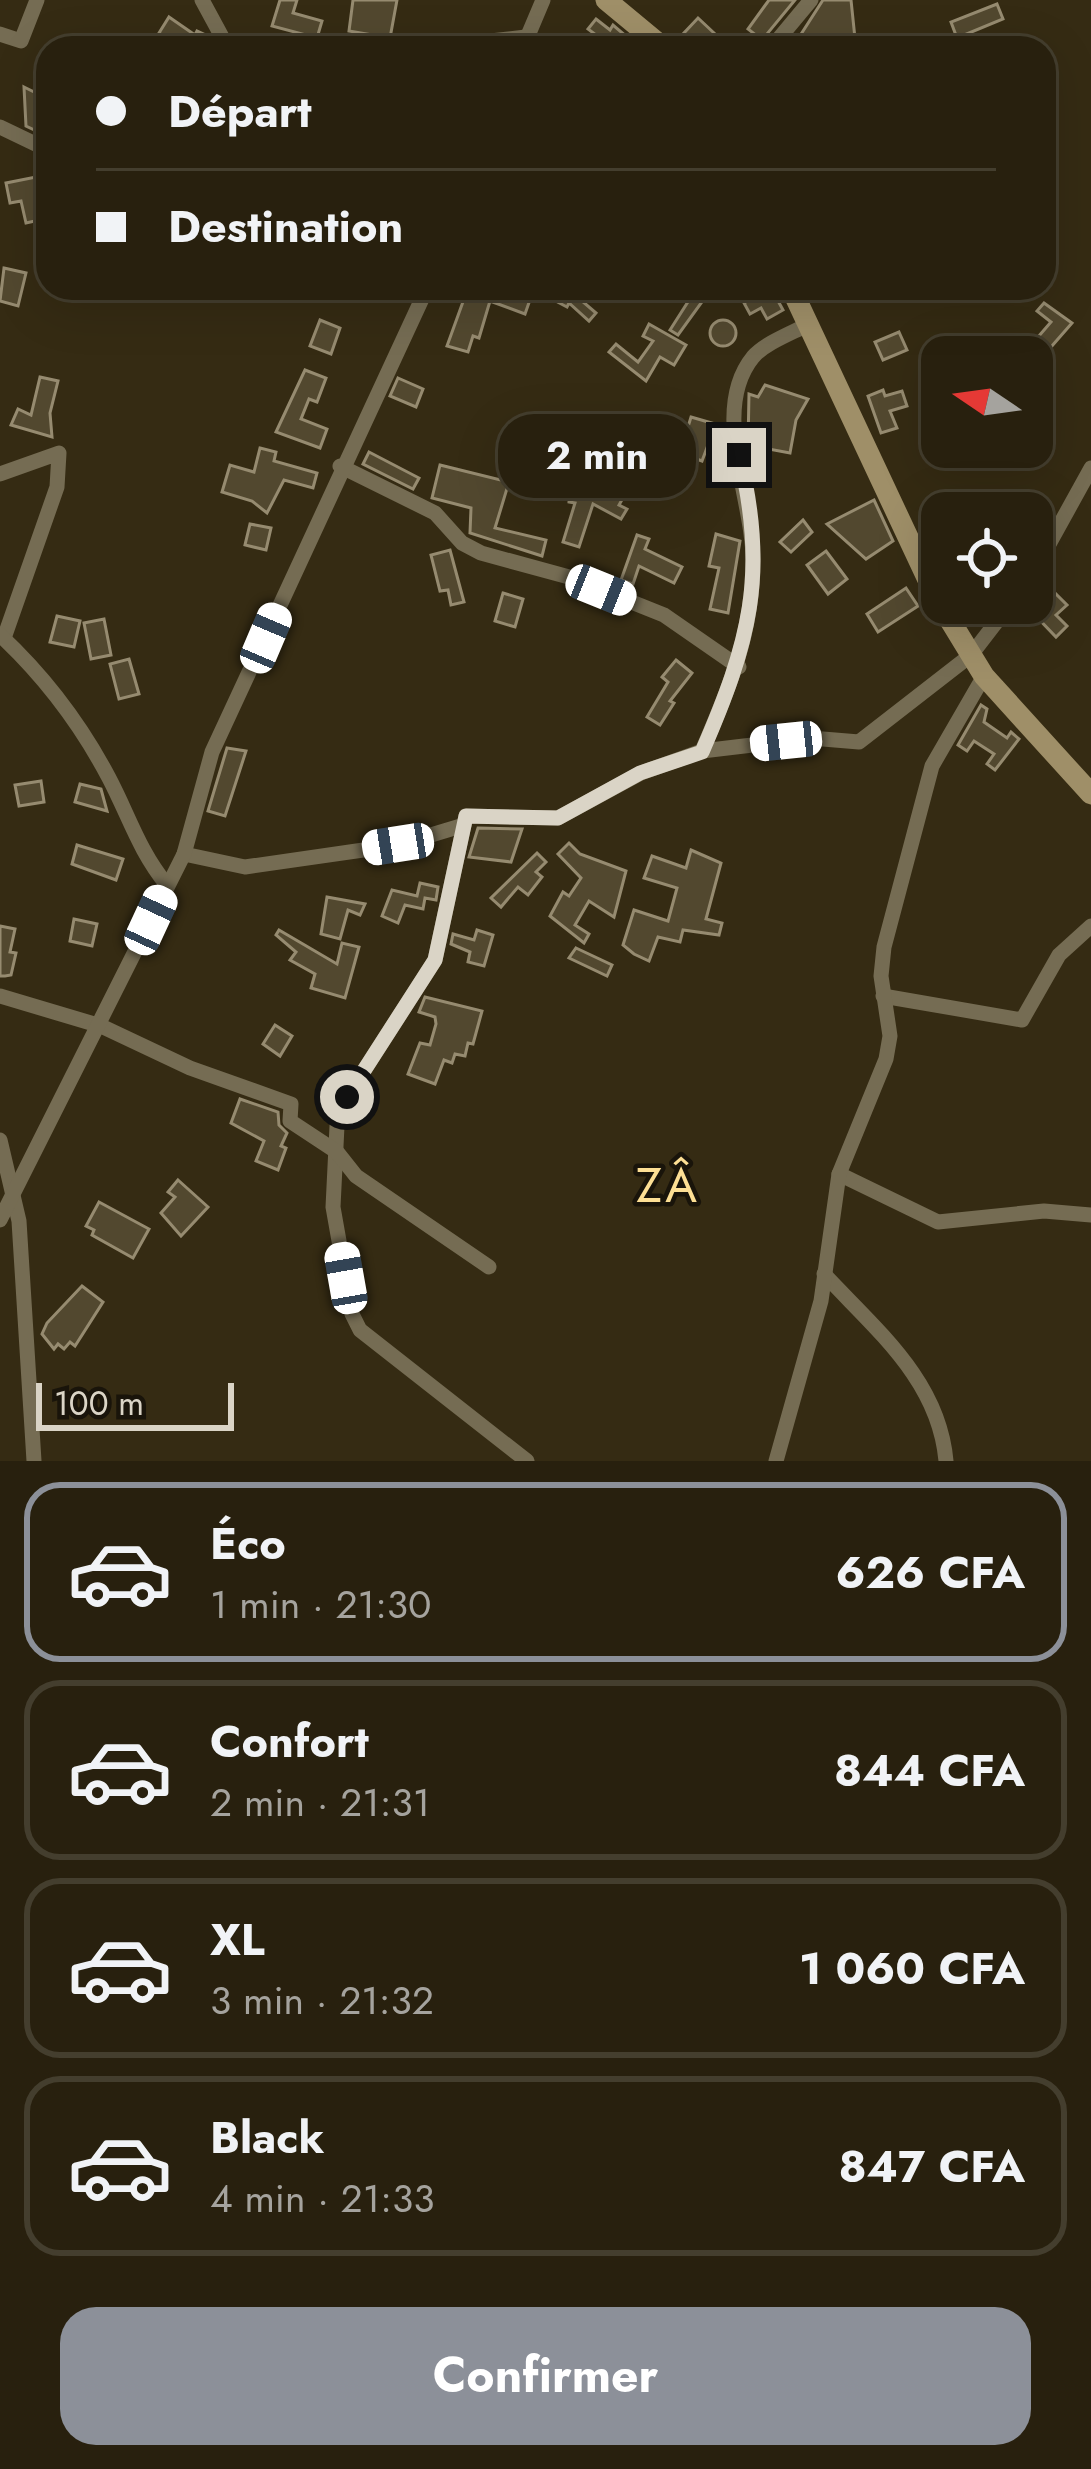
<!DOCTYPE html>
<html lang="fr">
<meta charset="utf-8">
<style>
:root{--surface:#28200e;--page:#342d1c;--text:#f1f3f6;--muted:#a5a39e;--line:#443e2e;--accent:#8c9099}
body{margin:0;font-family:Jost,sans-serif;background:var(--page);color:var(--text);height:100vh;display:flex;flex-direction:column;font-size:45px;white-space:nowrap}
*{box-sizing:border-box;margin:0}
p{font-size:39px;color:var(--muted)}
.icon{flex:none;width:66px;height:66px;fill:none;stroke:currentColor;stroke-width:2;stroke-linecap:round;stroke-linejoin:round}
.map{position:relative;height:1461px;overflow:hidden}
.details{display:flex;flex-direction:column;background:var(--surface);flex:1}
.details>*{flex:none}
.guide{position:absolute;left:36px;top:36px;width:1020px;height:264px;border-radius:36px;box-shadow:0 12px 48px #0002,0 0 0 3px var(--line);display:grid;align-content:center;height:264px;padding:0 60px;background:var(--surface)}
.needle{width:78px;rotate:283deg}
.buttons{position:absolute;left:921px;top:336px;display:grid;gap:24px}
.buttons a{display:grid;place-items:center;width:132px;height:132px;border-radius:24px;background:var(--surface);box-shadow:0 12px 48px #0002,0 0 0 3px var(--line);font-size:60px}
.scale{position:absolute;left:36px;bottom:30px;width:198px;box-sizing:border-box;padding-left:12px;border:6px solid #dad4c6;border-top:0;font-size:33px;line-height:42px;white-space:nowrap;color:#dad4c6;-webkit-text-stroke:9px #19140a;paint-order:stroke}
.end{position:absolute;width:54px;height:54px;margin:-27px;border:15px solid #dad4c6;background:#111;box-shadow:0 0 0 6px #111}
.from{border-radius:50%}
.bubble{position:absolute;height:84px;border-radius:36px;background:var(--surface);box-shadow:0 12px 48px #0002,0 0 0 3px var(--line);font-size:39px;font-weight:700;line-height:84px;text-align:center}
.car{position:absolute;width:36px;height:72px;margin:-36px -18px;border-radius:15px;box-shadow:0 0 9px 3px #0007;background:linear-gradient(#fff 24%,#345 0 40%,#fff 0 76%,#345 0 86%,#fff 0)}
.guide b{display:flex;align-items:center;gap:42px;height:114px;font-size:45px}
.guide b+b{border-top:3px solid var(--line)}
.guide i{width:30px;height:30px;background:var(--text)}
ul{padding:21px 0 0;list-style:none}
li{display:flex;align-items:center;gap:36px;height:180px;margin:0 24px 18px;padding:0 36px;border:6px solid var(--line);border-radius:36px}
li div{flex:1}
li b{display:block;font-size:45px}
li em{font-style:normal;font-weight:700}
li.selected{border-color:var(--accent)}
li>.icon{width:108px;height:108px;stroke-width:1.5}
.button{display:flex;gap:24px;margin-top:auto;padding:24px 60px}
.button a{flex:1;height:138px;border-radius:36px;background:var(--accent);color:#fff;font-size:48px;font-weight:700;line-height:138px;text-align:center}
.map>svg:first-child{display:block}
.building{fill:#52482f;stroke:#968b70;stroke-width:3}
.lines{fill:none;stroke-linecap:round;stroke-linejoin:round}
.street{stroke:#756c53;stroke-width:15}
.secondary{stroke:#9f8f68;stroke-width:21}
.route{stroke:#dad4c6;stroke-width:15}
.labels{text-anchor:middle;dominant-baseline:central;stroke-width:9;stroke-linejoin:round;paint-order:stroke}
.quarter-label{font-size:48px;letter-spacing:3px;fill:#fddf94;stroke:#19140a}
</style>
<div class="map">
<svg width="1091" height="1461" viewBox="0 0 1091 1461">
<rect width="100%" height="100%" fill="#352b13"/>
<g class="building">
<path d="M280,0H297L293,13L322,21L317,38L272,26Z"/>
<path d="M353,0H397L390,38L349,31Z"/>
<path d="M769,0H795L762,40L748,29Z"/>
<path d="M823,0H851L856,48L796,42Z"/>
<path d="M997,4L1003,19L957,38L951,22Z"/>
<path d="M169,17L195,35L197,31L208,36L205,48H182L159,33Z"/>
<path d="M698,18L730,48H701L684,33Z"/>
<path d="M596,19L610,30L613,25L640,48H592L600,38L588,29Z"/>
<path d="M24,87L48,99L45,135L26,126Z"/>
<path d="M36,177L44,219L26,223L21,201L10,203L6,183Z"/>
<path d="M4,268L26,273L18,306L0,301Z"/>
<path d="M468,288L498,292L500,288L533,291L525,314L490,301L479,338L473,336L468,352L447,346Z"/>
<path d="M552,288L574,294L596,313L589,321L569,303L567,307L550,298Z"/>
<path d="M679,288H712L678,335L670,330L691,297Z"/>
<path d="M753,288H771L783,310L767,319L761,308L750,314L744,303L758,296Z"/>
<path d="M1044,303L1072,323L1044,355L1032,344L1051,322L1037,311Z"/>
<path d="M320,320L340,328L331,354L310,346Z"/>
<circle cx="723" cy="333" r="13"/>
<path d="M649,324L686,345L674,365L660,357L646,381L609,352L616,344L638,362L653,341L643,336Z"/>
<path d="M899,332L907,350L883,360L875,342Z"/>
<path d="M305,370L326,378L317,402L309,399L301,419L327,429L320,448L276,432Z"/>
<path d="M40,377L58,381L50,413L52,437L11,425L18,409L31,415Z"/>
<path d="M398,378L423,389L416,407L390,396Z"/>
<path d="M765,385L808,399L796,420L790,453L748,445L749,394L758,397Z"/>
<path d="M883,390L885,396L902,391L907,406L890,411L897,428L881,433L868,396Z"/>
<path d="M691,417L722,426L723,441L711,437L702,461L680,453Z"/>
<path d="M260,448L276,452L274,461L317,473L313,488L284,480L267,513L252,501L222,492L230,465L254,472Z"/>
<path d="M369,452L419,478L413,489L363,464Z"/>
<path d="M440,465L509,482L495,528L546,540L542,556L470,533L471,508L432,498Z"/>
<path d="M570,487L602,496L607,487L624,496L619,505L627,509L621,519L593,504L579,547L563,542L575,503L569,502Z"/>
<path d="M874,500L893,541L866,559L827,524Z"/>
<path d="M803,520L812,532L791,552L780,542Z"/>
<path d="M250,524L271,528L266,550L245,545Z"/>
<path d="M716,534L740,541L728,613L710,609L719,568L709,566Z"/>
<path d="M637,535L649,539L645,549L682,567L674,583L639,566L633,584L621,580Z"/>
<path d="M450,550L464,602L451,605L448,590L440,591L431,555Z"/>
<path d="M826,551L847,579L828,594L807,565Z"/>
<path d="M906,588L918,606L878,632L867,614Z"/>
<path d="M1054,592L1067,605L1056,615L1067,626L1056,637L1033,613Z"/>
<path d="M503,593L523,599L515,627L495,621Z"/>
<path d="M57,616L80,621L74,647L50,642Z"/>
<path d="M104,619L111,655L91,659L84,623Z"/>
<path d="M129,659L139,694L119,699L110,664Z"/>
<path d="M676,660L692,673L670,701L674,703L660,725L647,717L668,682L662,677Z"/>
<path d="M981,705L987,709L984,722L1007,738L1011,732L1019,739L995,770L987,764L994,754L974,741L967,751L958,745Z"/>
<path d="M227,748L246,751L225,816L208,811Z"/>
<path d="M41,781L44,802L19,806L15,785Z"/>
<path d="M80,784L101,789L107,811L75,802Z"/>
<path d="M478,828L522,829L511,862L469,857Z"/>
<path d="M569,843L580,854L626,871L614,917L589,901L575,925L589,934L584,943L550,916L563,892L569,896L581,878L558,854Z"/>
<path d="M77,845L123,859L116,880L72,864Z"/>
<path d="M691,850L721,863L706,919L722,923L719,935L683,930L680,942L658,937L649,961L634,954L623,945L634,910L668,921L677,888L644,878L652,856L686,868Z"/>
<path d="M537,853L546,862L536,872L542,877L528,895L518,887L501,907L491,898Z"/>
<path d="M420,883L438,887L436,900L425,898L423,909L405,905L398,923L382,916L392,890L417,896Z"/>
<path d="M327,897L365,904L360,915L348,910L340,939L321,934Z"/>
<path d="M74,919L97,924L92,946L70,941Z"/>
<path d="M0,926L15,929L10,952L16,953L11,975L5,976H0Z"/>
<path d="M279,930L337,964L342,943L359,947L345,998L311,988L315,974L290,960L296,952L276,935Z"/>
<path d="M477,930L493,935L484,966L468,962L470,952L451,944L453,934L474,940Z"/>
<path d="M576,948L612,965L607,976L569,958Z"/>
<path d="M425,997L482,1011L473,1044L468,1043L465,1056L455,1054L452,1063L444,1060L435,1084L408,1074L420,1043L430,1045L436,1024L435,1017L419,1012Z"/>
<path d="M275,1025L292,1036L280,1056L263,1044Z"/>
<path d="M240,1099L278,1112L279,1125L287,1133L281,1146L286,1148L278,1170L256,1161L264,1141L231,1123Z"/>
<path d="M178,1180L208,1207L181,1236L161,1213L175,1197L168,1192Z"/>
<path d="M99,1202L149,1229L133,1258L92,1235L94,1230L86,1226Z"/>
<path d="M82,1286L103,1302L75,1346L70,1342L64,1349L58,1344L54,1349L42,1334L47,1323Z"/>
</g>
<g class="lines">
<g class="street">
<path d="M202,0L228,48"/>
<path d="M0,34L21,41L37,0"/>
<path d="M524,45L543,0"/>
<path d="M427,48L526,37"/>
<path d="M771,48L811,0"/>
<path d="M0,127L48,150"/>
<path d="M340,466L435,513L462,543L481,553L569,577L664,615L739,667"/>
<path d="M0,474L59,453L57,487L4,638"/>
<path d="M1032,575L1091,468"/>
<path d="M0,635C45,677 80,723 109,778C129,816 139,851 167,885"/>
<path d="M702,751C729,689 752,634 753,565C755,501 709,411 753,357C765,343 792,333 809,324"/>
<path d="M464,825L435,960L347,1097L337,1126L333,1207L352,1314L360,1330L527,1461"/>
<path d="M184,854L245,867L398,845L464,825L466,816L558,818L641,773L702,751L811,738L859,742L971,655L1011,603"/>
<path d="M0,996L101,1026L190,1068L291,1104L290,1121L337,1152L356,1176L489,1267"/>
<path d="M883,996L1022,1020L1059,955L1091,926"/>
<path d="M0,1140L19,1221L34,1461"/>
<path d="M839,1174L938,1222L1044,1211L1091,1215"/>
<path d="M0,1220L184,854L212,752L427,288"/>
<path d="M824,1274C876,1330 939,1380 946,1461"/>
<path d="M776,1461L821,1301L839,1174L886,1059L890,1036L881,976L884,947L932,766L984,676"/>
</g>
<g class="secondary">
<path d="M606,0L664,48"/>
<path d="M791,288L937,599L984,676L1091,794"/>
</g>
</g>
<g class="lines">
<path class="route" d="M347,1097L435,960L466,816L558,818L640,773L702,752C749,644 769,573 739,455"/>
</g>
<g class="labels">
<g class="quarter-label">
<text x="668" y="1185">ZÂ</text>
</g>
</g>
</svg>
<div class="buttons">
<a><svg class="needle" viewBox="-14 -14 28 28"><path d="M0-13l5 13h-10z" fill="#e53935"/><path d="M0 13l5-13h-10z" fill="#a5a39e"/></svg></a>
<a><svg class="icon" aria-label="locate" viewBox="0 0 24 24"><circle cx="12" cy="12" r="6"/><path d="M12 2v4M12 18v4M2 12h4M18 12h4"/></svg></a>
</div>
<div class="scale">100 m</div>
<i class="end from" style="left:347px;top:1097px"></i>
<i class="end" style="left:739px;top:455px"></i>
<div class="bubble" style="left:498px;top:414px;width:198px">2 min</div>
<i class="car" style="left:601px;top:590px;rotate:112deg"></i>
<i class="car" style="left:266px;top:638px;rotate:23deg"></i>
<i class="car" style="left:786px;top:741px;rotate:264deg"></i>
<i class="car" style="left:398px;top:844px;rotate:261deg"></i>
<i class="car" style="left:151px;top:920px;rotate:25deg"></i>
<i class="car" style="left:346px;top:1278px;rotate:350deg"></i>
<div class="guide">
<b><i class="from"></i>Départ</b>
<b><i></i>Destination</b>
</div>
</div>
<section class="details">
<ul>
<li class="selected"><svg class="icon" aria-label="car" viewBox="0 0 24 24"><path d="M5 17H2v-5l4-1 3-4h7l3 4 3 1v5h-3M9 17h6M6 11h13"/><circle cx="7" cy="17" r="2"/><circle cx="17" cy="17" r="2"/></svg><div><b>Éco</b><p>1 min · 21:30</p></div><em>626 CFA</em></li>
<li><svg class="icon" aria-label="car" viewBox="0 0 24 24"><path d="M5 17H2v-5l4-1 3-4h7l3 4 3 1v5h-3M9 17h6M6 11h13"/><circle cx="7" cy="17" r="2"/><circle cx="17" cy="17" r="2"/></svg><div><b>Confort</b><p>2 min · 21:31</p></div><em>844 CFA</em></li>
<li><svg class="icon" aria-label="car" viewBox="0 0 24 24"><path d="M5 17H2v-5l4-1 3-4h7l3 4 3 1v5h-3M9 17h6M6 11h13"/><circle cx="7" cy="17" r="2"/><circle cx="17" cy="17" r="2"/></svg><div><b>XL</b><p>3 min · 21:32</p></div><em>1 060 CFA</em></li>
<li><svg class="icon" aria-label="car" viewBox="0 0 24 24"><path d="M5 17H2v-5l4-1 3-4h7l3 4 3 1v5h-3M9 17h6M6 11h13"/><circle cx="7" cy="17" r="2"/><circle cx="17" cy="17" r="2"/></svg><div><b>Black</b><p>4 min · 21:33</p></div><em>847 CFA</em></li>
</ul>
<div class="button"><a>Confirmer</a></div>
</section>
